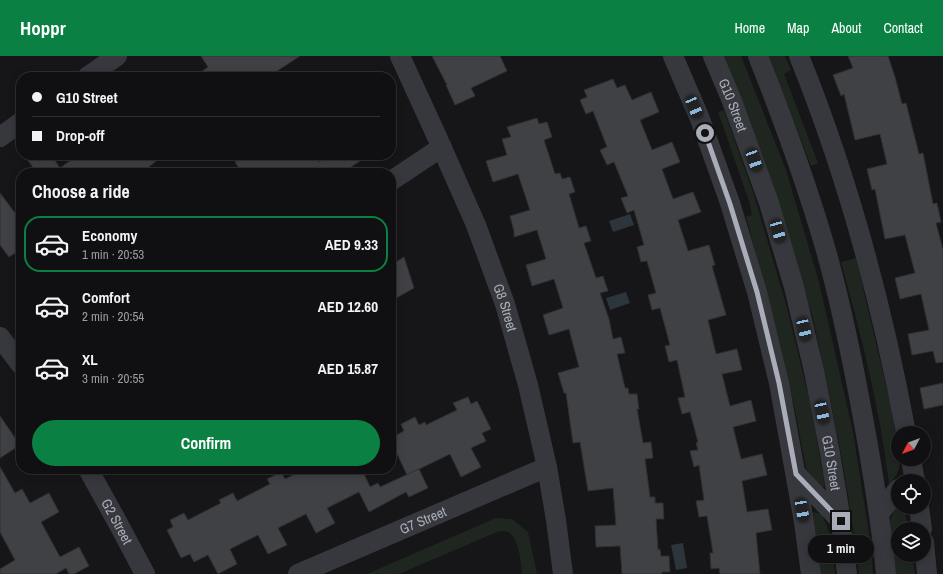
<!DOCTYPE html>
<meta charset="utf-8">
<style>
:root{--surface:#101012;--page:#1e1e20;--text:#f1f3f6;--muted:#9c9d9f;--line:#303032;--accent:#0b8043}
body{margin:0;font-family:"Archivo Narrow",sans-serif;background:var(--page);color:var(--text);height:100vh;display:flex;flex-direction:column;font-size:15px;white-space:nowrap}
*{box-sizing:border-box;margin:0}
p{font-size:13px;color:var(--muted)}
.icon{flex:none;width:22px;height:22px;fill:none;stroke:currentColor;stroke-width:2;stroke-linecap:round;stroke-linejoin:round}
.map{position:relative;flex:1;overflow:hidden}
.sheet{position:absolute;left:16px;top:112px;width:380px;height:306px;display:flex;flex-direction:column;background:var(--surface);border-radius:16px;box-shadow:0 2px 10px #0003,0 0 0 1px var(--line)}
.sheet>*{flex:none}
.hud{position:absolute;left:16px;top:16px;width:380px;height:88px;border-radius:16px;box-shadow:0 2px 10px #0003,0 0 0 1px var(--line);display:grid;align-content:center;height:88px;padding:0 16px;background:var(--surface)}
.needle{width:26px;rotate:229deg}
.buttons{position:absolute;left:891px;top:370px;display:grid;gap:8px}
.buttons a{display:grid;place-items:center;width:40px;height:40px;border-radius:50%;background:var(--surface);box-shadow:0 2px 10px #0003,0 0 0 1px var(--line);font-size:20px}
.end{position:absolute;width:18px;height:18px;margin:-9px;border:5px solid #a8adb8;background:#111;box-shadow:0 0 0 2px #111}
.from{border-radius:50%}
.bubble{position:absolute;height:28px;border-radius:14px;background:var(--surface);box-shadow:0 2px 10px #0003,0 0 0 1px var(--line);font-size:13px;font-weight:700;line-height:28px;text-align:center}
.car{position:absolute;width:12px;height:24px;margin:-12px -6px;border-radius:5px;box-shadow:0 0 3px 1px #0007;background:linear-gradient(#222 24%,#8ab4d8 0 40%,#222 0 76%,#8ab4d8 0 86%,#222 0)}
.hud b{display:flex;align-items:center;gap:14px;height:38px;font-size:15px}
.hud b+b{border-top:1px solid var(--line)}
.hud i{width:10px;height:10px;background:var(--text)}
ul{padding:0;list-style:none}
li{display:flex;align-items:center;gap:12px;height:56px;margin:0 8px 6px;padding:0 8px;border:2px solid transparent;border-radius:16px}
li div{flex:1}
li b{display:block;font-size:15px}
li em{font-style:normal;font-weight:700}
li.active{border-color:var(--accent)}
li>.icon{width:36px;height:36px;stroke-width:1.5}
h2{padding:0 16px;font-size:18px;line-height:48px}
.action{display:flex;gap:8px;margin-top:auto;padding:8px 16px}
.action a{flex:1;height:46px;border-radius:24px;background:var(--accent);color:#fff;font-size:16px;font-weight:700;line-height:46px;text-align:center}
header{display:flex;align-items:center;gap:24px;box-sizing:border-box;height:56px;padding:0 20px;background:var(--accent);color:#fff}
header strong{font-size:19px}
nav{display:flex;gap:22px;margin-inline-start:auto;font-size:14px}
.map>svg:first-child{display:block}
.green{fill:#1e261f}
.water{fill:#2c353c}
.building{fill:#404145;stroke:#303034}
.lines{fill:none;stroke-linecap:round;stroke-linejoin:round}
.minor{stroke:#37383d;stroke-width:20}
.route{stroke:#a8adb8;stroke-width:5}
.labels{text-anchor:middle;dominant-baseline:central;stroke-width:4;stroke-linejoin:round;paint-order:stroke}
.street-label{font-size:14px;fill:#a8adb8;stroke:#111113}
</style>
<header>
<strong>Hoppr</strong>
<nav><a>Home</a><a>Map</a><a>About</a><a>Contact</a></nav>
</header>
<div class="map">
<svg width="943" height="518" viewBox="0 0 943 518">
<rect width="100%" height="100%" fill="#161618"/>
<g class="green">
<path d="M721,0H741L786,114L819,226L853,376L871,490L873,518H859L856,490L842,402L813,262L786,171Z"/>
<path d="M769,0H785L791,14L784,18L818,107L811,110Z"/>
<path d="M724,54L753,136L786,248L810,346L825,430L821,433L812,424L806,412L795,354L778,280L746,161L752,159L749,145L718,56Z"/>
<path d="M856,202L891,351L898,395V403H899C901,414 896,420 889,428C880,352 861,279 841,206Z"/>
<path d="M898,446V451H904L908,473H898V499H912L915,518H896L890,467L895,450Z"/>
<path d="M813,456L821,458C833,478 833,496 835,518H821Z"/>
<path d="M496,462L512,463L528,476L537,518H522C521,507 519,476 504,475C502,475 499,476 497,476L399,518H367Z"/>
</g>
<g class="water">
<path d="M630,158L634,169L613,176L609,165Z"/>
<path d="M626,236L630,247L610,254L606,242Z"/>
<path d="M683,487L687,512L676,514L671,489Z"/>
</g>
<g class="building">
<path d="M201,0H300L268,21H194L208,11Z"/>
<path d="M432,0H500L507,15L471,32L475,40L455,49L446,29H447Z"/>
<path d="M848,0H888L895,21L902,48L906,47L919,98L923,97L933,148L937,147L941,166L936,167L943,194V306L936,307L933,295L912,299L908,278L929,274L921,238L900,243L895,222L915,217L905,179L885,183L875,133L872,134L867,113L887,108L880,78L855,84L844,38L841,40L833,19L853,12Z"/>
<path d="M613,23L617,32L625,29L632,44L651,36L659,56L640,64L652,94L672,86L680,106L662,113L673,143L693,136L701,156L678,164L688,195L709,189L715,209L712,210L726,259L708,264L716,298L737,293L742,314L722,318L730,350L751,344L756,365L733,371L741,403L762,398L767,419L742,425L747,456L768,453L772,474L756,477L760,518H720L719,512L711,513L710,497H713L707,460L699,461L696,445L704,444L699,409L694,411L690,395L698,394L696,387L698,386L690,356L682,358L678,342L685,341L677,304L669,306L665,290L670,289L660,252L652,254L648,239L656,237L647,205L641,206L637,191L644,189L634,154L627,157L621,142L628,140L614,106L607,109L600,94L607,91L593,55L586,58L580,44L587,41L584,34Z"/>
<path d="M537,62L539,68L547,66L552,81L544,84L555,118L560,117L562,123L570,121L575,136L569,138L579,172L586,170L591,185L584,187L596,222L603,220L608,235L600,237L609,263L613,283L621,281L625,297L617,298L625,332H628L629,338H637L639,353H637L643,387L651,386L653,402L645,403L650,441H655V447H663L664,463H656L658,494L660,493L661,500H669L670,516H662V518H622L620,490L596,491L595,470L616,469L613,432L588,435L580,386L573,387L566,337H564L558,317L579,311L569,273L549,279L543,259L563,252L554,223L532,230L526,209L546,203L537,174L514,181V175L510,160L530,154L518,118L493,126L486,105L507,99L502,83L511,81L507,71Z"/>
<path d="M24,99H51L60,112L78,99H164L141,117H37Z"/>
<path d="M245,99H314L319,106L331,99H369L342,117H242L235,106Z"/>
<path d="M0,137L21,165V193L9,201L0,189Z"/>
<path d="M404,201L414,232L391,245V209Z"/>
<path d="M943,327V349L924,353L920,332Z"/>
<path d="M468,341L471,348L477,345L491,373L482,377L486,385L471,392L481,411L461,421L450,398L407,419L391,385V382L404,375L401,368L415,361L419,369L425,366L426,369L457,354L453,347Z"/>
<path d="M0,360L20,389L0,402Z"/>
<path d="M0,411L15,437L22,433L30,447L49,437L59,456L41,466L60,501L79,491L89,510L74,518H69L66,512L56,518H0V513L15,504L0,476Z"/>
<path d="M305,413H362L370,431L378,427L380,431L419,413L428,432L409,441L406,436L369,456L359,436L327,452L335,467L316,477L306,458L278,472L287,489L268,498L258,479L230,493L237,508L218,518L208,499L194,506L190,498L181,502L167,474L173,471L170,464L184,457L188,464L221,447L219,444L233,437L237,445L270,428L267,423L281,416L285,423Z"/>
</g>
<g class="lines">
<g class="minor">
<path id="s1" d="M400,0L438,83L476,169L505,248L528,329L547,411L556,464L563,518"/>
<path d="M673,0L700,63L730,147L757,236L779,327L804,466L811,518"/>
<path id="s2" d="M713,0L732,45L769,147L794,231L814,315L830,397L841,465L847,518"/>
<path d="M758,0C783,63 806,126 825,191C838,237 848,283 857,330C869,392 880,455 886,518"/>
<path d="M799,0C848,121 882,248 906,377"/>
<path d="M87,21L117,0"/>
<path d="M0,81L21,66"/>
<path d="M391,125L442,91"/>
<path d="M0,281L21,309"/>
<path d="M911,403L915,425"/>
<path id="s3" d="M88,413L119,469L145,518"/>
<path d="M796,418L841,465"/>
<path d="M919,451L922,473"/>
<path d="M879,458L898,433"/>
<path d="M924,486L927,518"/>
<path id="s4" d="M298,518L547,411"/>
</g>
</g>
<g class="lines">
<path class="route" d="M705,77L730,148L757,236L779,327L796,418L841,465"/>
</g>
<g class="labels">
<g class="street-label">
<text stroke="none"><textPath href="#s2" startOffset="53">G10 Street</textPath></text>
<text stroke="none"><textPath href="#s1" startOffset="273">G8 Street</textPath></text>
<text stroke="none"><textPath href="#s2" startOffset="425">G10 Street</textPath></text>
<text stroke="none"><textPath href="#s4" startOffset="136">G7 Street</textPath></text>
<text stroke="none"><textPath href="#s3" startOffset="60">G2 Street</textPath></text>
</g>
</g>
</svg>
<div class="buttons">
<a><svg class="needle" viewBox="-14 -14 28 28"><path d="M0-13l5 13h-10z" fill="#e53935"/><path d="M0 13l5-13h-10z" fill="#9c9d9f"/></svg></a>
<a><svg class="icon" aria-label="locate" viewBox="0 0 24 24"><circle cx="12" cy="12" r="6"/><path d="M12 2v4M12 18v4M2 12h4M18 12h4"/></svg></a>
<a><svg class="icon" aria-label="layers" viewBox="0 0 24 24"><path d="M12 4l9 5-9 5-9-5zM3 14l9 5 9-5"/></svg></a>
</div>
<i class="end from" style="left:705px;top:77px"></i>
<i class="end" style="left:841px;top:465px"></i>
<div class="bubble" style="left:808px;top:479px;width:66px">1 min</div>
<i class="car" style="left:694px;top:51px;rotate:157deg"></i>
<i class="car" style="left:754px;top:104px;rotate:160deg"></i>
<i class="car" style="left:778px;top:175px;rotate:164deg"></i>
<i class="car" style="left:804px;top:273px;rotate:167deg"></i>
<i class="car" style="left:822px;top:356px;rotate:168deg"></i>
<i class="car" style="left:802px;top:454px;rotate:170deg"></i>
<div class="hud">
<b><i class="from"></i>G10 Street</b>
<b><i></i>Drop-off</b>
</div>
<section class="sheet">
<h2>Choose a ride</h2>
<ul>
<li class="active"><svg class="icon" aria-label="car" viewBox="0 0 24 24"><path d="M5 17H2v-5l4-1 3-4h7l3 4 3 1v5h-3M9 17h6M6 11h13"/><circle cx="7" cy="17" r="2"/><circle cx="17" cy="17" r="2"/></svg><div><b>Economy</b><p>1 min · 20:53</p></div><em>AED 9.33</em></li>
<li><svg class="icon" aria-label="car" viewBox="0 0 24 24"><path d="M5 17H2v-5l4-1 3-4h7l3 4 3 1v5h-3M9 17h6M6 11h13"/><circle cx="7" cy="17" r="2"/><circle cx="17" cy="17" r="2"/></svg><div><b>Comfort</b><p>2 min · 20:54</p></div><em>AED 12.60</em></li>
<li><svg class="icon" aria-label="car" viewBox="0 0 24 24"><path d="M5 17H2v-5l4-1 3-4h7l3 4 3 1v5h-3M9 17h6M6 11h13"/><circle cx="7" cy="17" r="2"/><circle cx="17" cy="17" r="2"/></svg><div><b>XL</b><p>3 min · 20:55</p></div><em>AED 15.87</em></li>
</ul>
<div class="action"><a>Confirm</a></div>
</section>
</div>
